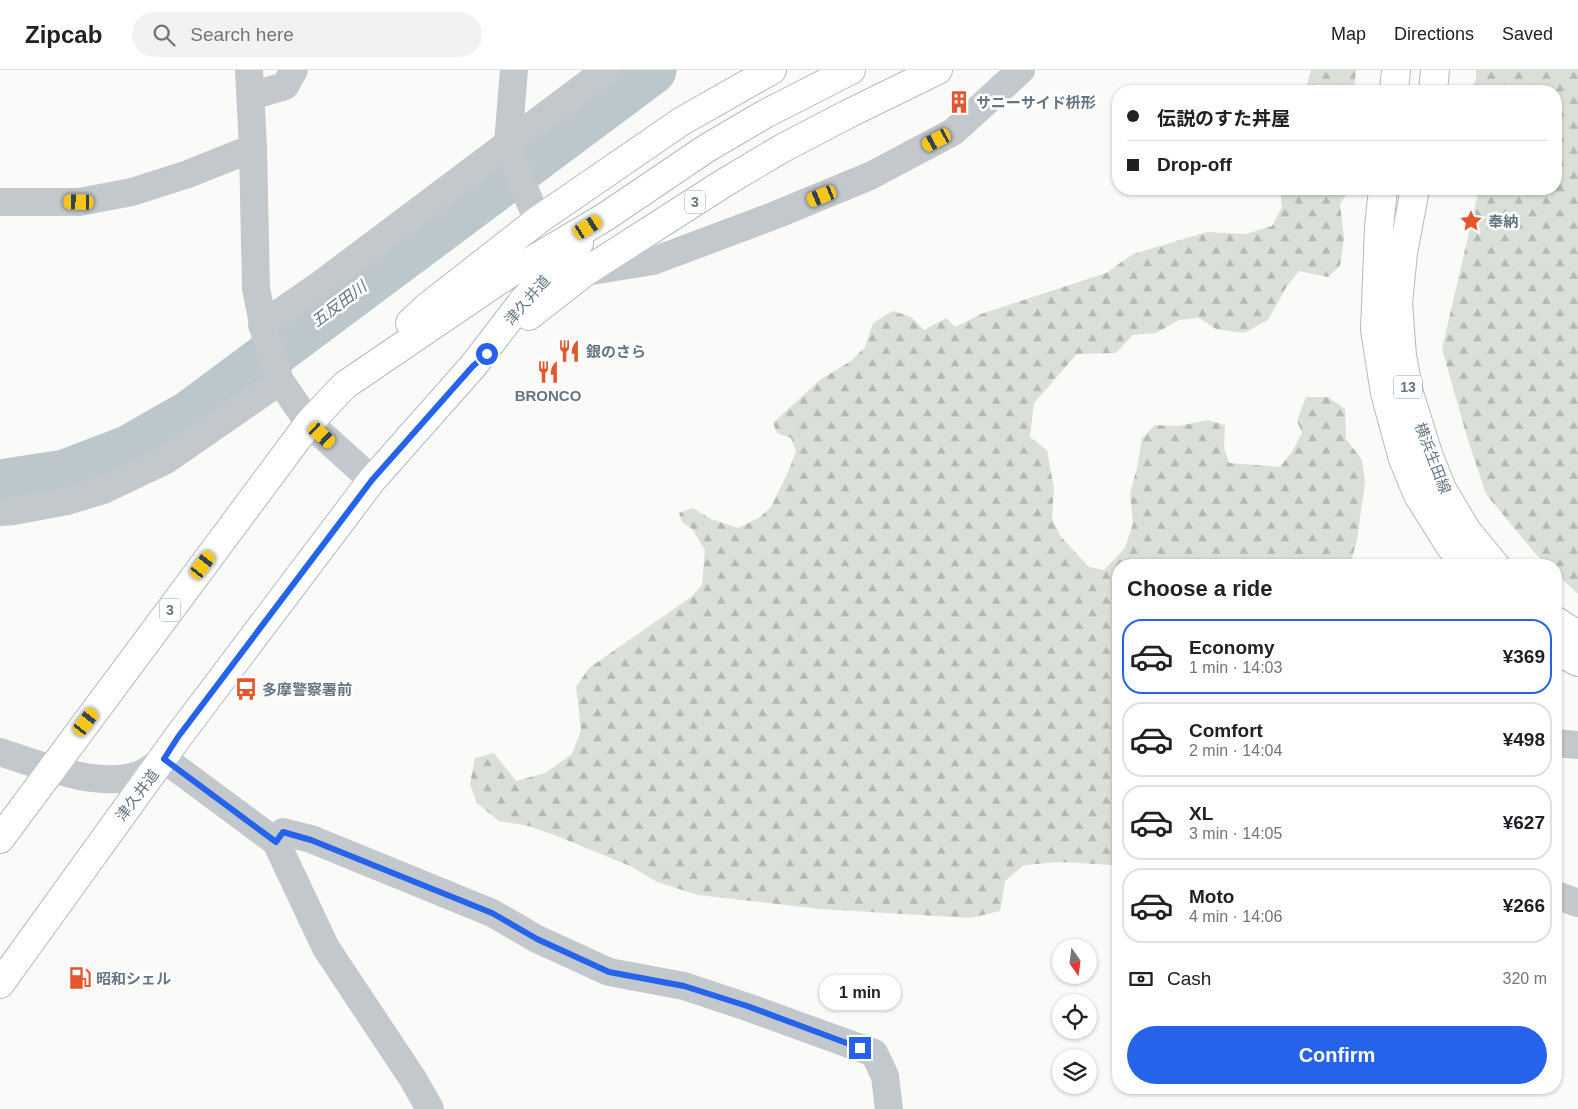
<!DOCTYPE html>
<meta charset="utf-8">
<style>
:root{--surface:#fff;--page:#f2f2f2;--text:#202124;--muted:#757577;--line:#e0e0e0;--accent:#2563eb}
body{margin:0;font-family:Arial,"Noto Sans JP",sans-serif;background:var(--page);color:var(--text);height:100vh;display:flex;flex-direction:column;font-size:19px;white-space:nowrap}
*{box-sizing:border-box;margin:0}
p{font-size:16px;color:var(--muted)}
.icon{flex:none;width:28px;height:28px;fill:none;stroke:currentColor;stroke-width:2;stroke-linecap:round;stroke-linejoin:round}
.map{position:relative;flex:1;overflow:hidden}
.drawer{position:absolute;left:1112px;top:489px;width:450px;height:535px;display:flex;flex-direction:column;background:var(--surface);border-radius:20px;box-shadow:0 1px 4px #0004}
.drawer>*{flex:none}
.guide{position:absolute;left:1112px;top:15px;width:450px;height:110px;border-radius:20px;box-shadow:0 1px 4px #0004;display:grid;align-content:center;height:110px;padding:0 15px;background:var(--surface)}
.needle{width:32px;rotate:166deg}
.fabs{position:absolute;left:1052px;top:869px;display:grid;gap:10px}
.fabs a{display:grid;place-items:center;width:45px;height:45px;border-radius:50%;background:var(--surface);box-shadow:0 1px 4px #0004;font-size:25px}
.end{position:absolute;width:22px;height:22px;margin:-11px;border:6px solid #2563eb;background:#fff;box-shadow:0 0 0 2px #fff}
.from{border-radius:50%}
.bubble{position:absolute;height:35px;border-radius:18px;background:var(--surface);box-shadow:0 1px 4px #0004;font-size:16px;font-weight:600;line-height:35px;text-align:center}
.car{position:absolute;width:15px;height:30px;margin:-15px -8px;border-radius:6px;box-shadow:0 0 4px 1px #0007;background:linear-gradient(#f5c518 24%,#345 0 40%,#f5c518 0 76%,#345 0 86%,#f5c518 0)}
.guide b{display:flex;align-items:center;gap:18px;height:48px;font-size:19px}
.guide b+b{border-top:1px solid var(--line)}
.guide i{width:12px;height:12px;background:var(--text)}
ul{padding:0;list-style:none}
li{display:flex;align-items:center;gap:15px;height:75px;margin:0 10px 8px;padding:0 5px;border:2px solid var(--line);border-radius:20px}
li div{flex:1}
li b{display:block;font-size:19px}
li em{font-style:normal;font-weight:600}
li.selected{border-color:var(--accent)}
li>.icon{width:45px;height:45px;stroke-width:1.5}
h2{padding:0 15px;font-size:22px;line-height:60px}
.pay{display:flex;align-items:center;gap:12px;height:55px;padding:0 15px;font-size:19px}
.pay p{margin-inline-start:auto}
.cta{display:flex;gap:10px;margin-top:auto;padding:10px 15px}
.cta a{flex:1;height:58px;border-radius:30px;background:var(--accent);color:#fff;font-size:20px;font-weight:600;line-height:58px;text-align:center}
header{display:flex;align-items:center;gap:30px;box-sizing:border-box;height:70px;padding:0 25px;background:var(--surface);border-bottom:1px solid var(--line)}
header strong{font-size:24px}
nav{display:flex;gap:28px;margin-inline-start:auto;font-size:18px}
.search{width:350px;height:45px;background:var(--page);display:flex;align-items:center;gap:12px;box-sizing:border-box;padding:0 18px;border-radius:28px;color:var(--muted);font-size:19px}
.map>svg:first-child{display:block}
.forest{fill:url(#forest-firs)}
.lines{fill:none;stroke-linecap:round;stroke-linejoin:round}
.river{stroke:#bbc7cb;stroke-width:49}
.major-casing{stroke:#b5babe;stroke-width:30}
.minor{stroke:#c3c8cc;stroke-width:28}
.major{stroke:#fff;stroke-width:28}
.route{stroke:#2563eb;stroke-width:6}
.labels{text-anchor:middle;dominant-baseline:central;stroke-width:5;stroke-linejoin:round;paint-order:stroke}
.shield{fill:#fff;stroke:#939fa8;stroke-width:1}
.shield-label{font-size:14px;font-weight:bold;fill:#657683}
.poi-label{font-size:15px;font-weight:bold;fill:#657683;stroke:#fff;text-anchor:start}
.street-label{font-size:15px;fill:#657683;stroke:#fff}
.water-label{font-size:16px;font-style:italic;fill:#60757c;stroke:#fff}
</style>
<header>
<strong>Zipcab</strong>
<div class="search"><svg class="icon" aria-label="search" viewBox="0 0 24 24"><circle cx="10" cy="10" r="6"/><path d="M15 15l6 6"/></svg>Search here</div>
<nav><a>Map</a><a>Directions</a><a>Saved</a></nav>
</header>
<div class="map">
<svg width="1578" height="1039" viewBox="0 0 1578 1039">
<defs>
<pattern id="forest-firs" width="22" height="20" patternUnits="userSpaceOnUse" patternTransform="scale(1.25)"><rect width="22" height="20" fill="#dadfd7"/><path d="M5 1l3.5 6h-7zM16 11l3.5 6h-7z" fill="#b4b9b4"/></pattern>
</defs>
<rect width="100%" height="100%" fill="#fafaf8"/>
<g class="forest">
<path d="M1311,0H1356L1354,21H1305Z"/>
<path d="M1476,0H1578V524L1556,503V495H1548L1535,483L1486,424L1467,367L1442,279L1477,128L1475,119H1556V21H1470L1476,9Z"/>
<path d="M1280,119H1348V122L1340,134L1344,168L1340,196L1328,207L1299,201L1287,216L1268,250L1244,263L1216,259L1199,248L1179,250L1156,263L1133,265L1116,283L1077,284L1034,333L1030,367L1047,380L1054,419L1052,448L1061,467L1089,497L1104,500L1125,478L1133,453L1130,423L1137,398L1142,368L1155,355L1179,356L1207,350L1225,355L1224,378L1229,393L1280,397L1292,382L1302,363L1297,351L1306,327H1328L1345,339L1346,369L1362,390L1365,412L1357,470L1350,495H1119V793L1113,795L1060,792L1024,795L1005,811L1000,841L970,848L820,839L698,825L657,812L630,796L552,764L529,756L499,751L477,733L470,714L475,688L494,683L516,711L545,703L572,684L581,660L576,617L589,598L691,527L702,515L705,480L692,459L682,452L679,443L693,438L711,449L738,458L759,448L771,437L789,400L796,381L791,368L777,363L773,353L821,309L851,291L865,277L873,253L893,241L911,247L924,260L946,248L955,257L981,244L1106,203L1133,184L1207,162L1246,164L1272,156L1282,137Z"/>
</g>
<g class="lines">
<path class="river" d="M0,414L65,404L128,380L191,344L652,0"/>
<defs>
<g id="major">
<path d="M1394,21L1396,0"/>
<path d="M1433,21L1435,0"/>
<path d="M1383,119L1379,157L1375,260L1385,323L1403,389L1418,425L1450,476L1465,495"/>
<path d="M1415,119L1403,183L1398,233L1402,286L1409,323L1428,384L1442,419L1467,461L1495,495"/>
<path d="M529,246L585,202L724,113L781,79L848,44L938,0"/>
<path d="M410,253L427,237L538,150L682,51L772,0"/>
<path d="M1556,551L1578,565"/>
<path d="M1556,580L1578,592"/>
<path d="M0,769L309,353L345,315L504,207L605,147L707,78L765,44L851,0"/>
<path d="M0,914L178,667L372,410L473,296L523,231L579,173"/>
</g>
</defs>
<use href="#major" class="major-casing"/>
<g class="minor">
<path d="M249,0L253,78L256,218L265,264L280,311L309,353L372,410"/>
<path d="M514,0L508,73L522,114L538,150"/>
<path d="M251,26L285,16L294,0"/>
<path d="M0,132H79L132,122L188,104L253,78"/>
<path d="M585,202L653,191L773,146L870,106L953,62L1021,0"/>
<path d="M262,255L321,214L606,0"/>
<path d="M0,442L14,441L67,431L103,420L166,390L280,311"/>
<path d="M1556,673L1578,675"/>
<path d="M0,682C39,695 101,720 141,704C149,701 156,694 164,689L276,772L326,878L413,1009L430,1039"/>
<path d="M276,772L283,762L311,769L492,843L537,869L609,902L684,916L747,937L874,983L885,1006L889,1039"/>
<path d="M1556,825L1578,833"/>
</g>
<use href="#major" class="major"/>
</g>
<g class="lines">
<path class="route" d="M487,284L473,296L372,410L178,667L164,689L276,772L283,762L311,770L492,843L537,869L609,902L684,916L747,936L860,978"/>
</g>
<defs>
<symbol id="building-bare" viewBox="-9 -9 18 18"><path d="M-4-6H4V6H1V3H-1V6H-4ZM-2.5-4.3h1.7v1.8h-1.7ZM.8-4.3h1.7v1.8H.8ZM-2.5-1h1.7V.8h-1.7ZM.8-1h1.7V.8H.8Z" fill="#e4572e" stroke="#fff" stroke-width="2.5" paint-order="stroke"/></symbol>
<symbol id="sight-bare" viewBox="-9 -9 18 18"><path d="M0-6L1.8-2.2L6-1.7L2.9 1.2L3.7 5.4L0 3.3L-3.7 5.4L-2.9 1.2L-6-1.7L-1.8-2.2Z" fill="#e4572e" stroke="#fff" stroke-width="2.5" paint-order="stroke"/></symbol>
<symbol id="restaurant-bare" viewBox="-9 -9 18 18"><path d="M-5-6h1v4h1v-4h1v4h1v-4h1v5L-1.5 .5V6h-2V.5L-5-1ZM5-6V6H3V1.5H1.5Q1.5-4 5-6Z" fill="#e4572e" stroke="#fff" stroke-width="2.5" paint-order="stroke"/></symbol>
<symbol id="bus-bare" viewBox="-9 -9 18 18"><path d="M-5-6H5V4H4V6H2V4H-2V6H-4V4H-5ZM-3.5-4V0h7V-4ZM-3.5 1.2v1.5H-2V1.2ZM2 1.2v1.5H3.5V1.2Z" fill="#e4572e" stroke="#fff" stroke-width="2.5" paint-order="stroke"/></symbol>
<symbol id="fuel-bare" viewBox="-9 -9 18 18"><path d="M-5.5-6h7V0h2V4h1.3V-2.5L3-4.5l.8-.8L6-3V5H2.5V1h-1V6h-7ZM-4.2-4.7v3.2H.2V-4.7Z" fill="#e4572e" stroke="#fff" stroke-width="2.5" paint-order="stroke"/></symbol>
</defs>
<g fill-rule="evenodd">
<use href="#building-bare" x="943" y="16" width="32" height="32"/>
<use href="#sight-bare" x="1455" y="135" width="32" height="32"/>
<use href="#restaurant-bare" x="553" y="265" width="32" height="32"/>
<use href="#restaurant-bare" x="532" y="286" width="32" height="32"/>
<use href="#bus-bare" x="230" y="603" width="32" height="32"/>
<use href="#fuel-bare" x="64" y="892" width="32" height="32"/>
</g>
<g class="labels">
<g class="shield">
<rect x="685" y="120.5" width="20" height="23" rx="4"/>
<rect x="1394" y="305.5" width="28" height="23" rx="4"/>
<rect x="160" y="528.5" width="20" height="23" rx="4"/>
</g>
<g class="shield-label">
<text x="695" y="132">3</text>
<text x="1408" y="317">13</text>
<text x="170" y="540">3</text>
</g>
<g class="poi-label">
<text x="976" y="32">サニーサイド枡形</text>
<text x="1488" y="151">奉納</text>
<text x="586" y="281">銀のさら</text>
<text x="548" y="325" text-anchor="middle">BRONCO</text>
<text x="262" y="619">多摩警察署前</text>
<text x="96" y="908">昭和シェル</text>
</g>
<g class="street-label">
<text transform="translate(527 230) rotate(-49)">津久井道</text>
<text transform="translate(1433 388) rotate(69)">横浜生田線</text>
<text transform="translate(137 725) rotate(-53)">津久井道</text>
</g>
<g class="water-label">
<text transform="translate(339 234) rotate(-37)">五反田川</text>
</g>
</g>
</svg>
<div class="fabs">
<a><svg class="needle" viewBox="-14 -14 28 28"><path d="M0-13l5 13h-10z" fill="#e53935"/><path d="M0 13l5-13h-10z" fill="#757577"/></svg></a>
<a><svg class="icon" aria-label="locate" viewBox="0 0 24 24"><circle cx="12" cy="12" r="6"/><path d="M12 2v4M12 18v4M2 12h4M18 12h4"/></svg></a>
<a><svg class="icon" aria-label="layers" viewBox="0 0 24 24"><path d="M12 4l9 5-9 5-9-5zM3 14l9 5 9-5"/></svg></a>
</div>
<i class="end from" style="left:487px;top:284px"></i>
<i class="end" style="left:860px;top:978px"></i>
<div class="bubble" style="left:819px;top:905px;width:82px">1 min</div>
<i class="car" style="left:937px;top:70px;rotate:242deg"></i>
<i class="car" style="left:822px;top:126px;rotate:248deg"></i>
<i class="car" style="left:79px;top:132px;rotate:271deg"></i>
<i class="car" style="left:588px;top:157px;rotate:59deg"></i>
<i class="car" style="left:322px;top:365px;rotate:132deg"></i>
<i class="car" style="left:203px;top:495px;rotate:37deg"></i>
<i class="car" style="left:86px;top:652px;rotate:37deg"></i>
<div class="guide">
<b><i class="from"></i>伝説のすた丼屋</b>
<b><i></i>Drop-off</b>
</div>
<section class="drawer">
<h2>Choose a ride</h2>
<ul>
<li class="selected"><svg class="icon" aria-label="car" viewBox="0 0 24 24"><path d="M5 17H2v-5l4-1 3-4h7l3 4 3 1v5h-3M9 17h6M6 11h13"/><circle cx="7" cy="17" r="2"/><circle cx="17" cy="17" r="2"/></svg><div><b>Economy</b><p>1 min · 14:03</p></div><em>¥369</em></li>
<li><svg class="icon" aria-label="car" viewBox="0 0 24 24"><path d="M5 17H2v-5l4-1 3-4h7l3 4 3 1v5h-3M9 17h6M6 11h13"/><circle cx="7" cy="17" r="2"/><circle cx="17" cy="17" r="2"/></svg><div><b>Comfort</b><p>2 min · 14:04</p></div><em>¥498</em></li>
<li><svg class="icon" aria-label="car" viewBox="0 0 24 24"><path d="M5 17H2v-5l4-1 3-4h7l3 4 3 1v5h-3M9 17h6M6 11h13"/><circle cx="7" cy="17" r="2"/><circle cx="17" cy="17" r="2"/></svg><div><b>XL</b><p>3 min · 14:05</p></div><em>¥627</em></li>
<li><svg class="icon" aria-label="car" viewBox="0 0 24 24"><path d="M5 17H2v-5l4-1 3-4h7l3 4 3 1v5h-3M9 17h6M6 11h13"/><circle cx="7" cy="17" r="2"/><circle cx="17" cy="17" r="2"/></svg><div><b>Moto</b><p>4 min · 14:06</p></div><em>¥266</em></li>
</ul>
<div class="pay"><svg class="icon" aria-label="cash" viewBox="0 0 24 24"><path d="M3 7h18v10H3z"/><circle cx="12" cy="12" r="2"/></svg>Cash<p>320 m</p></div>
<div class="cta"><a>Confirm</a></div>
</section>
</div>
